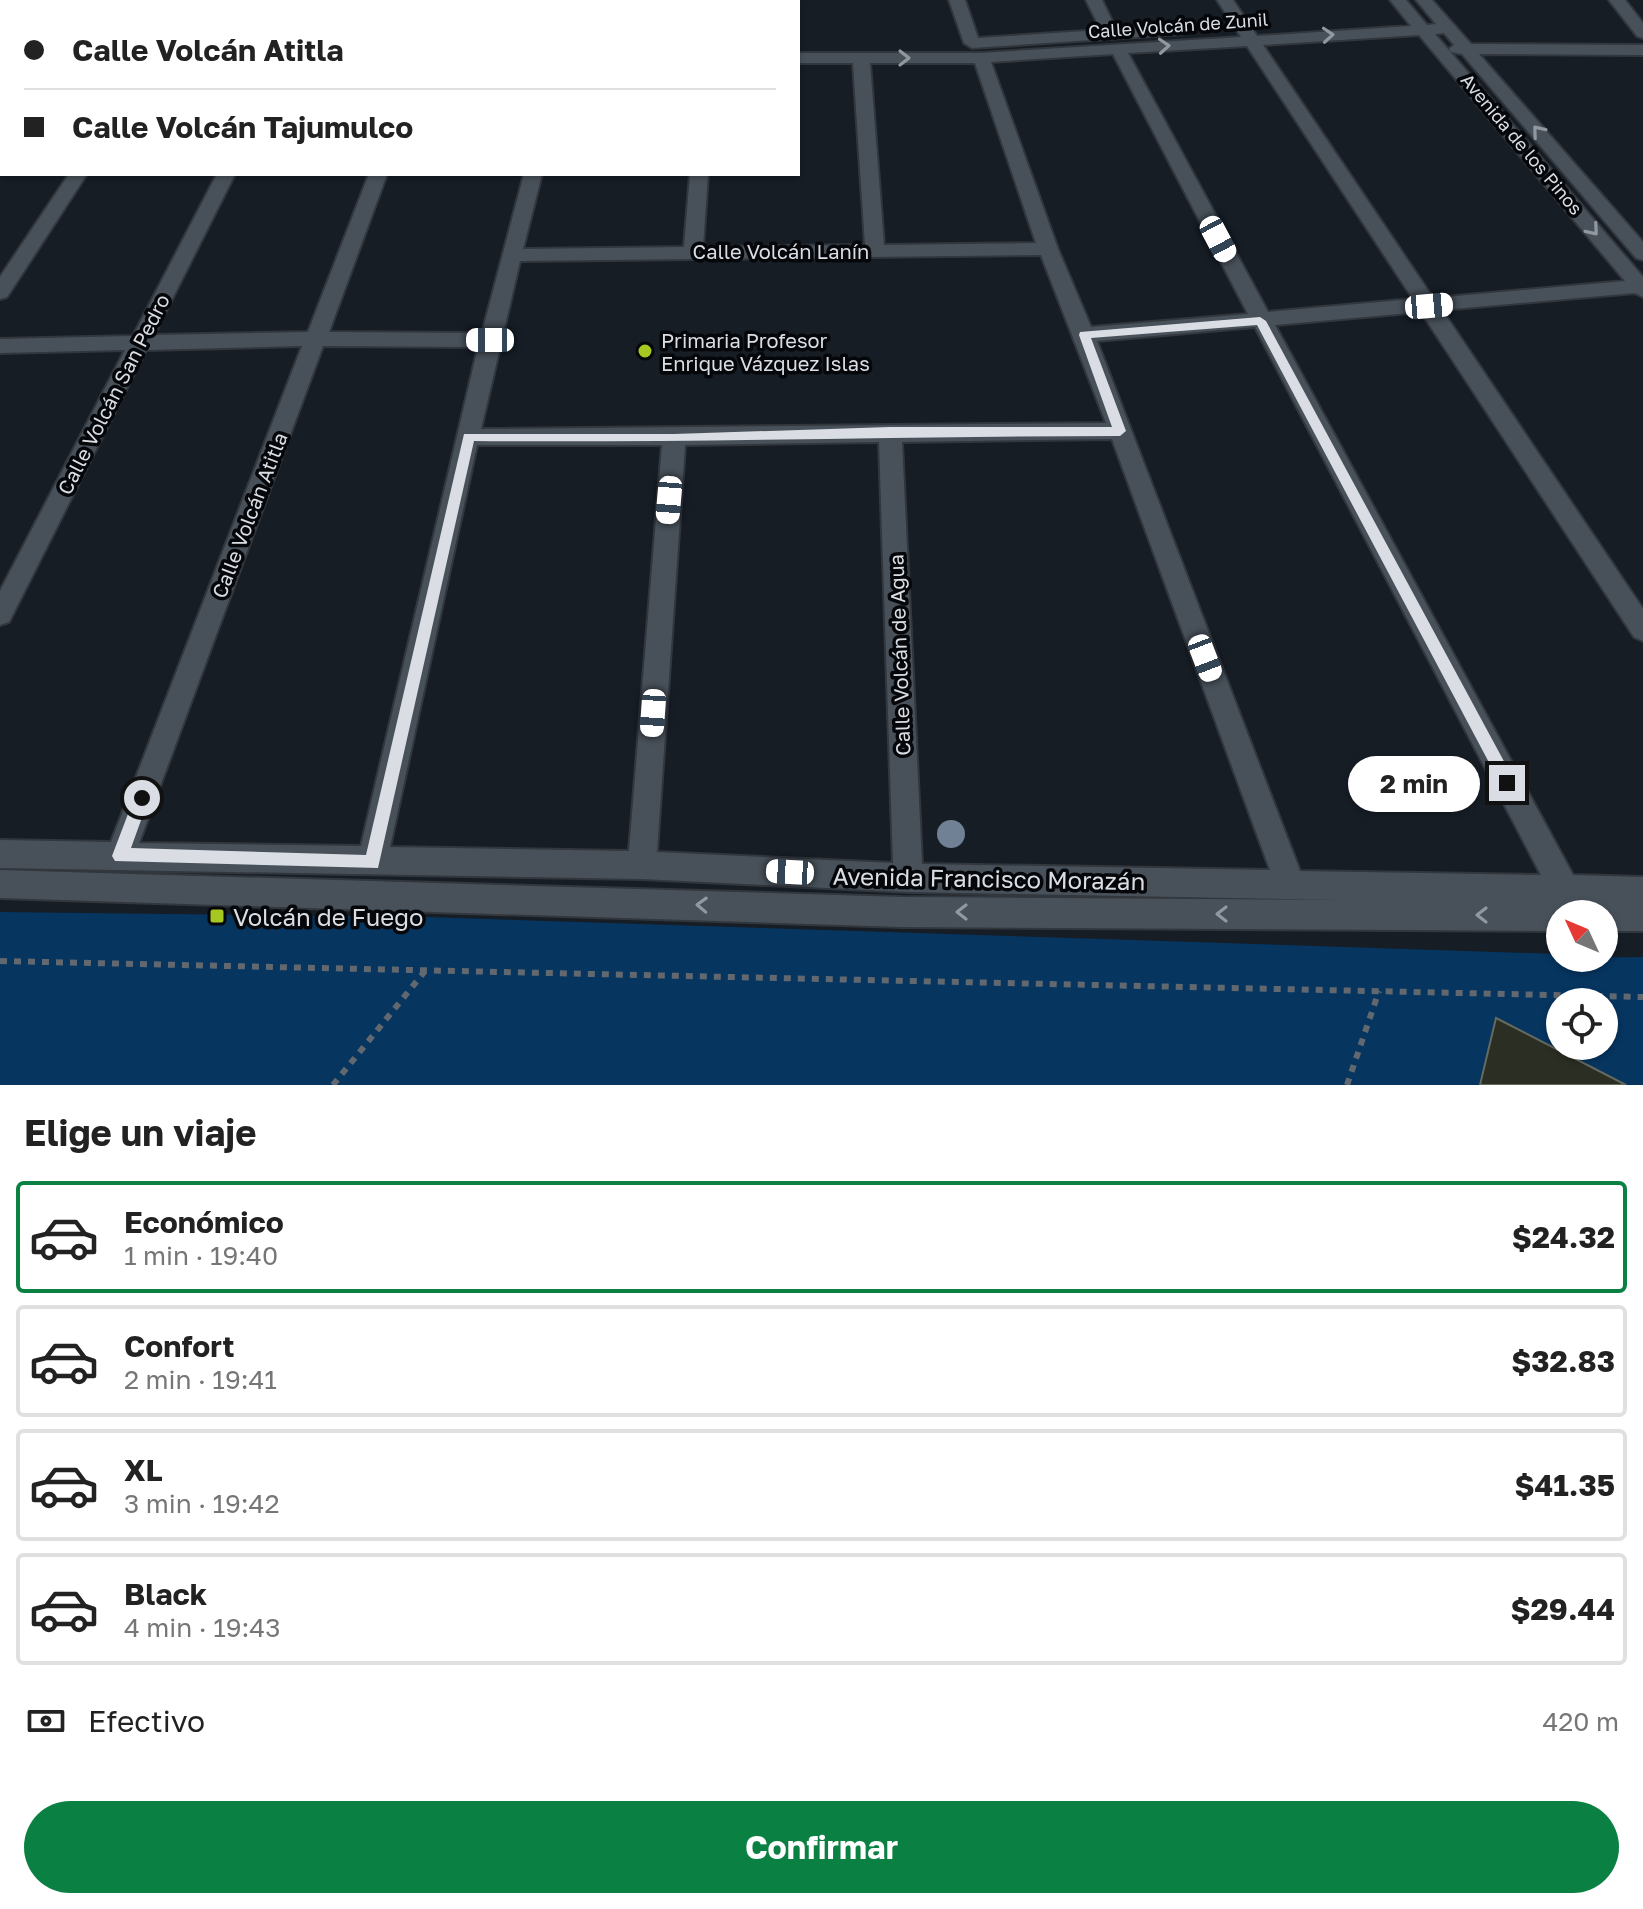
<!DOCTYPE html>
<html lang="es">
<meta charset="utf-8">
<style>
:root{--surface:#fff;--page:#f2f2f2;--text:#222;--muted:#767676;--line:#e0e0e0;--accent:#0b8043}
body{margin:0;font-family:"Golos Text",sans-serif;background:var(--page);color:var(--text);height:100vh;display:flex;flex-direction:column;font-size:30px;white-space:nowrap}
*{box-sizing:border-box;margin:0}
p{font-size:26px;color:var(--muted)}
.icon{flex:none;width:44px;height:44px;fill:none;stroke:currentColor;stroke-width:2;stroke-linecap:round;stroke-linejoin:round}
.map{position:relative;height:1085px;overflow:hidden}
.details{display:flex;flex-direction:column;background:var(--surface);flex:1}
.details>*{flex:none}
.hud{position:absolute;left:0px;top:0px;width:800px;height:176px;box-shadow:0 2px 6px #0004;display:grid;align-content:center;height:176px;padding:0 24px;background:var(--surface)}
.needle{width:52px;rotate:314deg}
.controls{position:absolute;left:1546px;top:900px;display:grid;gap:16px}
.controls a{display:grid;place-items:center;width:72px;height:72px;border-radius:50%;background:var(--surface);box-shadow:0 2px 6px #0004;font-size:40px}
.end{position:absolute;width:36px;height:36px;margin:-18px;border:10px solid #dadee4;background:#111;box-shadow:0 0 0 4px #111}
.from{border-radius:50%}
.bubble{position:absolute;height:56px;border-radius:28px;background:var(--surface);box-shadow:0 2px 6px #0004;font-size:26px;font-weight:700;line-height:56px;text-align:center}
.car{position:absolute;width:24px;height:48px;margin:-24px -12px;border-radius:10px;box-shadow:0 0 6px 2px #0007;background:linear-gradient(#fff 24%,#345 0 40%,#fff 0 76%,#345 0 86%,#fff 0)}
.hud b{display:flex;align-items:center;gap:28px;height:76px;font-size:30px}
.hud b+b{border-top:2px solid var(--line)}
.hud i{width:20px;height:20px;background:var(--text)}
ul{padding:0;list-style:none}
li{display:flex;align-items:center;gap:24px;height:112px;margin:0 16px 12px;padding:0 8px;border:4px solid var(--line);border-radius:8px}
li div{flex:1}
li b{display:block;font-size:30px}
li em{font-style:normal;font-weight:700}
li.on{border-color:var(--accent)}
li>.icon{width:72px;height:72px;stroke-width:1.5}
h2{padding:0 24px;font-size:36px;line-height:96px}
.pay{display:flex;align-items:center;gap:20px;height:88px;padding:0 24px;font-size:30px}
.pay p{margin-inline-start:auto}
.action{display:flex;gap:16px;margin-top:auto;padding:16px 24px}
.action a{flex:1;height:92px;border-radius:48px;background:var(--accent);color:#fff;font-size:32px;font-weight:700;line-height:92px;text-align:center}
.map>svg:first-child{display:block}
.green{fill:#063560;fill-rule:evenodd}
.building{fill:#2b2e23;stroke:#666a5e;stroke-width:2}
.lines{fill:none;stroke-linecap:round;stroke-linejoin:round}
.minor-casing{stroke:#32363d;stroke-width:4}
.path{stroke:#62686f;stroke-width:6;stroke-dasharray:7 7;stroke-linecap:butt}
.minor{fill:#48515a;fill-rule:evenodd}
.tree{fill:#708195}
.oneway{stroke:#91989f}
.route{fill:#dadee4}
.poi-dot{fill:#a6c821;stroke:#05070a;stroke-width:3}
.labels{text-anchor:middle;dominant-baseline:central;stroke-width:7;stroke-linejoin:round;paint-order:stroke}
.far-street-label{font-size:18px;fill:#dadee4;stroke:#05070a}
.street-label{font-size:20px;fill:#dadee4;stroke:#05070a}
.poi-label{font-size:20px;fill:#dadee4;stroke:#05070a;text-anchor:start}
.near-street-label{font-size:24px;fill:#dadee4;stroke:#05070a}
.near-poi-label{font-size:24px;fill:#dadee4;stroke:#05070a;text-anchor:start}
</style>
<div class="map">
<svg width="1643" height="1085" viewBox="0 0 1643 1085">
<rect width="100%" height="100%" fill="#161d25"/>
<path class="green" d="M0,912L425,917L1560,954V958L1643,957V1085H0ZM1560,1002H1604V1046H1560Z"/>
<path class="building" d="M1496,1018L1626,1085H1480Z"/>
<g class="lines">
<defs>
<g id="minor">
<path d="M15,0H31L13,2Z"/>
<path d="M36,0H52L35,2Z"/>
<path d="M174,0H190L173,2Z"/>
<path d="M307,0H323L306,2Z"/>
<path d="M437,0H453L436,2Z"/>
<path d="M561,0H577L560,2Z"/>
<path d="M949,0H965L978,38L1101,30L1086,0H1102L1116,29L1182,24L1190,29L1182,34L972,48L964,43Z"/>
<path d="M1217,0H1233L1257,36L1411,26L1390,0H1406L1427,25L1436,24L1416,0H1432L1471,44L1643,45V55L1479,54L1643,242V260L1636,258L1462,54L1451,52L1449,49L1454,45L1444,33L1435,34L1643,277V297L1635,293L1442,310L1643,609V641L1634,637L1421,312L1275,325L1573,875L1643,877V931H1604V914H1590L1596,904H1568L1574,914H1560V931L902,927L0,898V870L902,897L1345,900L908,892L642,879L0,868V840L111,842L302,346L146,350L9,622L0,625V591L125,350L0,353V339L133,336L217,174H235L154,335L308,332L369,174H387L329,332L482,333L524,174H542L523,249L684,247L690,174H708L703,247L865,245L853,63H798V53H981L1241,37ZM1419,35L1625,281L1433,298L1263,45ZM1247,46L1413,299L1268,312L1128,53ZM1113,54L1248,314L1091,327L1058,249L991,62ZM870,63H975L1036,243L884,245ZM1041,255L1106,423L481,429L520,261ZM1255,327L1541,875L1300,871L1097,341ZM323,346L478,347L361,846L139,843ZM1112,439L1270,870L922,864L902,442ZM879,442L893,863L657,852L685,445ZM477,445H662L629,851L390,847Z"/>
<path d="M1609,0H1625L1643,23V38L1637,36Z"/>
<path d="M2,20V32L0,33V21Z"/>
<path d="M2,49V61L0,62V50Z"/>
<path d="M69,174H87L7,297L0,299V277Z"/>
</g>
</defs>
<use href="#minor" class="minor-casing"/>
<g class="path">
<path d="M0,961L1643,997"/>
<path d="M333,1085L425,971"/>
<path d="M1347,1085L1379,991"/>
</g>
<use href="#minor" class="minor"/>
</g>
<circle class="tree" cx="951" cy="834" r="14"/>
<defs><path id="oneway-chevron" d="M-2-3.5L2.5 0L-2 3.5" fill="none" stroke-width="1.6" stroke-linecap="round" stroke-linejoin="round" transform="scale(2)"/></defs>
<g class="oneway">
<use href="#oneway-chevron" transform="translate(1328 35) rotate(-4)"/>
<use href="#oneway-chevron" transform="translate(1164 46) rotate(-4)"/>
<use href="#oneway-chevron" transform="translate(904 58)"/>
<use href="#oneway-chevron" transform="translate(1538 131) rotate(-130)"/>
<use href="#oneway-chevron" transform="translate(1593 230) rotate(50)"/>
<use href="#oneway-chevron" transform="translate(702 905) rotate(-178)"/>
<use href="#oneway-chevron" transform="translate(962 912) rotate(-180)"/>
<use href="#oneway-chevron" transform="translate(1222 914) rotate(-180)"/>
<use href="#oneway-chevron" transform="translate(1482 915) rotate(-180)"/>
</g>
<path class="route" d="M1260,317L1266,321L1513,778V787H1502L1257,325L1091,338L1126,431L1120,436C904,436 689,443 474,441L378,868L115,861L112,856L136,793L142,791L149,798L131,848L366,855L464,434H674L890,427H1112L1079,335L1080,332Z"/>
<g class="poi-dot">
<circle cx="645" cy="351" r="8"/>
<rect x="209" y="908" width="16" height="16" rx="4"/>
</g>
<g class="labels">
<g class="far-street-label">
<text transform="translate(1178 25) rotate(-4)">Calle Volcán de Zunil</text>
<text transform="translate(1522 144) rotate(50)">Avenida de los Pinos</text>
</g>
<g class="street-label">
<text x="781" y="251">Calle Volcán Lanín</text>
<text transform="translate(113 394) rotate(-63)">Calle Volcán San Pedro</text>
<text transform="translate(249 515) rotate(-69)">Calle Volcán Atitla</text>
<text transform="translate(899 655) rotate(-92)">Calle Volcán de Agua</text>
</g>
<g class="poi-label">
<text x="661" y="340">Primaria Profesor<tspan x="661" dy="23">Enrique Vázquez Islas</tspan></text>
</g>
<g class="near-street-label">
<text transform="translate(989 878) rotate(1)">Avenida Francisco Morazán</text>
</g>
<g class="near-poi-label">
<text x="233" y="916">Volcán de Fuego</text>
</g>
</g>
</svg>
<div class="controls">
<a><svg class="needle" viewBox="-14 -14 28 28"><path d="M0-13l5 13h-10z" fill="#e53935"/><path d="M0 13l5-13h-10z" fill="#767676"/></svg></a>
<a><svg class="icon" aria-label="locate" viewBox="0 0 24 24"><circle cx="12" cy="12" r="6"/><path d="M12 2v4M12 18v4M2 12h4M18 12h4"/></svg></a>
</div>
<i class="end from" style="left:142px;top:798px"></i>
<i class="end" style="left:1507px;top:783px"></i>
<div class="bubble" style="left:1348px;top:756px;width:132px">2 min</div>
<i class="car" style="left:1218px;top:239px;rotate:152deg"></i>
<i class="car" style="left:1429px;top:306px;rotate:85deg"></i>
<i class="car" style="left:490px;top:340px;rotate:270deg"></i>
<i class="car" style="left:669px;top:500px;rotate:185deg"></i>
<i class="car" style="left:1205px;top:658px;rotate:159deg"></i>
<i class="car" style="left:653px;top:713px;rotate:184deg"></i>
<i class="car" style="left:790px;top:872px;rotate:273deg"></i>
<div class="hud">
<b><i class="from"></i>Calle Volcán Atitla</b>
<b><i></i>Calle Volcán Tajumulco</b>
</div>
</div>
<section class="details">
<h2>Elige un viaje</h2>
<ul>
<li class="on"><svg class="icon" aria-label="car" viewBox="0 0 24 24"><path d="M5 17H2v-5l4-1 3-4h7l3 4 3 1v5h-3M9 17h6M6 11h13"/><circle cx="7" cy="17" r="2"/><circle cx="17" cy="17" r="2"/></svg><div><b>Económico</b><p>1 min · 19:40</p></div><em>$24.32</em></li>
<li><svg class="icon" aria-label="car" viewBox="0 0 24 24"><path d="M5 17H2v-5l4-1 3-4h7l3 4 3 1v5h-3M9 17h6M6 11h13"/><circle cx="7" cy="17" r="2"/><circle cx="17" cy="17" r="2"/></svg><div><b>Confort</b><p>2 min · 19:41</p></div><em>$32.83</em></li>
<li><svg class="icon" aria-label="car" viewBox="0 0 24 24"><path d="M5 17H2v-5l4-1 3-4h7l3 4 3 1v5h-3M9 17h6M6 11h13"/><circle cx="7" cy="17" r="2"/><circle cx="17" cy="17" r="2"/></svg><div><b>XL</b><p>3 min · 19:42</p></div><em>$41.35</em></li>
<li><svg class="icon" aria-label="car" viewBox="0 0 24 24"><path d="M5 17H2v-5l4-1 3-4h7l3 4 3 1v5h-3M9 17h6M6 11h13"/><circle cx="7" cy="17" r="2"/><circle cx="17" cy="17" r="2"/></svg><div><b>Black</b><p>4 min · 19:43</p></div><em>$29.44</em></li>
</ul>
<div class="pay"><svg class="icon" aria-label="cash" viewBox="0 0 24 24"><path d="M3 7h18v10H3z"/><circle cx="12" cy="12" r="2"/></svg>Efectivo<p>420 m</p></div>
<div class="action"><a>Confirmar</a></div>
</section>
